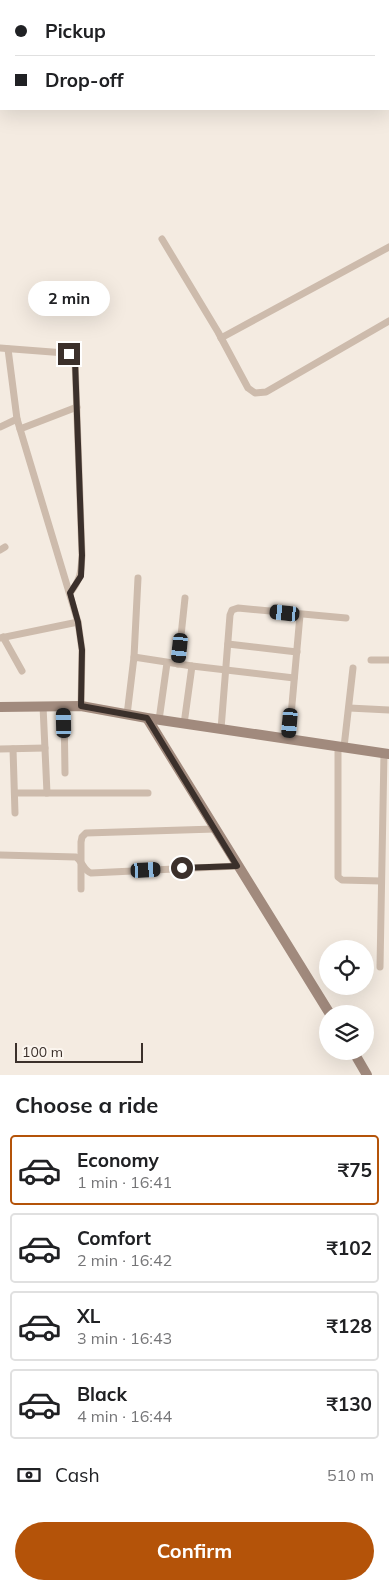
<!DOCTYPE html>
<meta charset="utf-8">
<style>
:root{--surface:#fff;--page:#f2f2f2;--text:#202124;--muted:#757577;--line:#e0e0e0;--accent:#b45309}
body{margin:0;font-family:Mulish,sans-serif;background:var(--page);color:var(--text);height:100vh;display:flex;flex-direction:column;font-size:19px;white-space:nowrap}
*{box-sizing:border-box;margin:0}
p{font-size:16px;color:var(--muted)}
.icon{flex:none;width:28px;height:28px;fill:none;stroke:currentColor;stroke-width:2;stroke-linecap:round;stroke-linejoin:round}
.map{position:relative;height:1075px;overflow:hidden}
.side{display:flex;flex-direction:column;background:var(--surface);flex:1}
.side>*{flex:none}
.guide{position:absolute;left:0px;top:0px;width:390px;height:110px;box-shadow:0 5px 20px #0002;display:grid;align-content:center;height:110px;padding:0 15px;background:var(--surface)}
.fabs{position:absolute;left:319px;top:940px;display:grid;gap:10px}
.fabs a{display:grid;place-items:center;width:55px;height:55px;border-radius:50%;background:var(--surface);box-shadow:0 5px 20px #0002;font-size:25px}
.scale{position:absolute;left:15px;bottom:12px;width:128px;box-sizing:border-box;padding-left:5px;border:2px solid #3b302b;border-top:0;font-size:14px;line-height:18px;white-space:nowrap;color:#3b302b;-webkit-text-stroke:4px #fbf5ee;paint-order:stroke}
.end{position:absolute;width:22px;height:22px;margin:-11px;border:6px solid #3b302b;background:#fff;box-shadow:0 0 0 2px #fff}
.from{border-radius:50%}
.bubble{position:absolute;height:35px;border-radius:18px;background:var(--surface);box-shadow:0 5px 20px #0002;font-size:16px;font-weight:700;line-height:35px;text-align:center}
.car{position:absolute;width:15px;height:30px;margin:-15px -8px;border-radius:6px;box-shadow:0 0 4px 1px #0007;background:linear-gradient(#222 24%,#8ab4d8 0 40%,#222 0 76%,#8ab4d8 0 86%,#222 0)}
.guide b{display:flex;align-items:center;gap:18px;height:48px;font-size:19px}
.guide b+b{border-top:1px solid var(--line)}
.guide i{width:12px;height:12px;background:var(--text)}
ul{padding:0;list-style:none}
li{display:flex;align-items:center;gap:15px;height:70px;margin:0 10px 8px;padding:0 5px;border:2px solid var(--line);border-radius:5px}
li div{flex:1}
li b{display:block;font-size:19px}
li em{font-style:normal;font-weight:700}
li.on{border-color:var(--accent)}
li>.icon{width:45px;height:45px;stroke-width:1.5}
h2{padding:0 15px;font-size:22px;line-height:60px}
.pay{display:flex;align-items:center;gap:12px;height:55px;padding:0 15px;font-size:19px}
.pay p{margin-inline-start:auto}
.action{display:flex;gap:10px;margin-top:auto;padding:10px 15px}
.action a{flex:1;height:58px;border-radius:30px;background:var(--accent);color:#fff;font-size:20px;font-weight:700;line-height:58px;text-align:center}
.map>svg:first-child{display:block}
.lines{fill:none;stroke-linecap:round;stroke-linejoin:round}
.street{stroke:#cdbbac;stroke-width:7}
.secondary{stroke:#a18a7d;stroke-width:10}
.route{stroke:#3b302b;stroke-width:6}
</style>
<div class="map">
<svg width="389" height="1075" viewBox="0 0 389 1075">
<rect width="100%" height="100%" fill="#f4ebe1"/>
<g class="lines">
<g class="street">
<path d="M162,239L218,332L241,375L248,388L255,393L266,392L389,321"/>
<path d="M221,338L389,247"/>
<path d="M0,348L65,353L72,355L75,360L82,555C81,572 81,579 70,593"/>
<path d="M8,349L17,419L78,622L82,650L81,706"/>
<path d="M0,427L17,419"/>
<path d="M20,429L77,407"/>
<path d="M0,550L5,547"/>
<path d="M3,637L22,671"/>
<path d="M0,638L78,622"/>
<path d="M228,644L297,652"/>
<path d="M134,657L138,578"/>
<path d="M371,660H389"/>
<path d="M178,664L185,598"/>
<path d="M43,706L47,793"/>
<path d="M64,706L65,773"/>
<path d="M349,708L389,710"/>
<path d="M127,715L134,657L192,666L294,678"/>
<path d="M159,720L167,663"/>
<path d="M184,724L192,666"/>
<path d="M221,729L230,615L232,610L238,608L346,618"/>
<path d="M289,738L300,615"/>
<path d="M338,746V877L342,880L381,881"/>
<path d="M344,747L353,668"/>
<path d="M0,749L45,748"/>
<path d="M13,749L15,813"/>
<path d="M15,793H148"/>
<path d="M0,855L76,857C83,862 83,870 91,873L237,866"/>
<path d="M81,889V842L82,837L86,833L215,829"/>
<path d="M380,967L384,753"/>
</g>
<g class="secondary">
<path d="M0,707L81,706L147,718L389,754"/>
<path d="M147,718L330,1014"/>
<path d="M353,1051L367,1075"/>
</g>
</g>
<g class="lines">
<path class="route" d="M69,354L74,357L75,360L82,555L81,576L70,593L78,622L82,650L81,706L147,718L237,866L182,868"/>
</g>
</svg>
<div class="fabs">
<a><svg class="icon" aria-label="locate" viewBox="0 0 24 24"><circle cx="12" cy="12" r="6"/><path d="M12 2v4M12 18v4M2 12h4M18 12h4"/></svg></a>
<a><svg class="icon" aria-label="layers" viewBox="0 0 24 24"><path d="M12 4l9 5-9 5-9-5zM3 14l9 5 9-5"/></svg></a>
</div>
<div class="scale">100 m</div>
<i class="end from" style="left:182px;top:868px"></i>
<i class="end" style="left:69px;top:354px"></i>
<div class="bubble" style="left:28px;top:281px;width:82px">2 min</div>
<i class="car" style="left:285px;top:613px;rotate:276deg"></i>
<i class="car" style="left:180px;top:648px;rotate:186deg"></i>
<i class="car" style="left:64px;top:723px;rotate:359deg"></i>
<i class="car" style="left:290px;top:723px;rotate:185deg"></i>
<i class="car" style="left:146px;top:870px;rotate:87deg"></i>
<div class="guide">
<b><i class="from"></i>Pickup</b>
<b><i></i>Drop-off</b>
</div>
</div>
<section class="side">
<h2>Choose a ride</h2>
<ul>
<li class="on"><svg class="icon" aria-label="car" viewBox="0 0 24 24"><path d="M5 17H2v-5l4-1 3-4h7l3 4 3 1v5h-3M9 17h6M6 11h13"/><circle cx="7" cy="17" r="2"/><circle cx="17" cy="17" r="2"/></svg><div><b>Economy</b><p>1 min · 16:41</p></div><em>₹75</em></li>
<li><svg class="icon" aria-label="car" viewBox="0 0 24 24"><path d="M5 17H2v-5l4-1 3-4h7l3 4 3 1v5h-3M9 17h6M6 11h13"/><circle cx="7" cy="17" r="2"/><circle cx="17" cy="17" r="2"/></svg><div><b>Comfort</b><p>2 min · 16:42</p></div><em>₹102</em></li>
<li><svg class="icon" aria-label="car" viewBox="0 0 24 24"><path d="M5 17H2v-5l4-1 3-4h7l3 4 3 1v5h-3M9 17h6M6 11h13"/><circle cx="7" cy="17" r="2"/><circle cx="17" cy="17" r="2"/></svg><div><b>XL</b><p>3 min · 16:43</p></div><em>₹128</em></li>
<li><svg class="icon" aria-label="car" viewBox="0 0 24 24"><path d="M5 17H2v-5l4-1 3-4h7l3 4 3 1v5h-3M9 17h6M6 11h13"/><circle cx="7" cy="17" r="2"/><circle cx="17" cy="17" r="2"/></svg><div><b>Black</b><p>4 min · 16:44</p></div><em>₹130</em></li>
</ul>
<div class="pay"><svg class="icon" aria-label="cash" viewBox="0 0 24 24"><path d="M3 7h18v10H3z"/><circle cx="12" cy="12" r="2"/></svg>Cash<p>510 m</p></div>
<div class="action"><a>Confirm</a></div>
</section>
